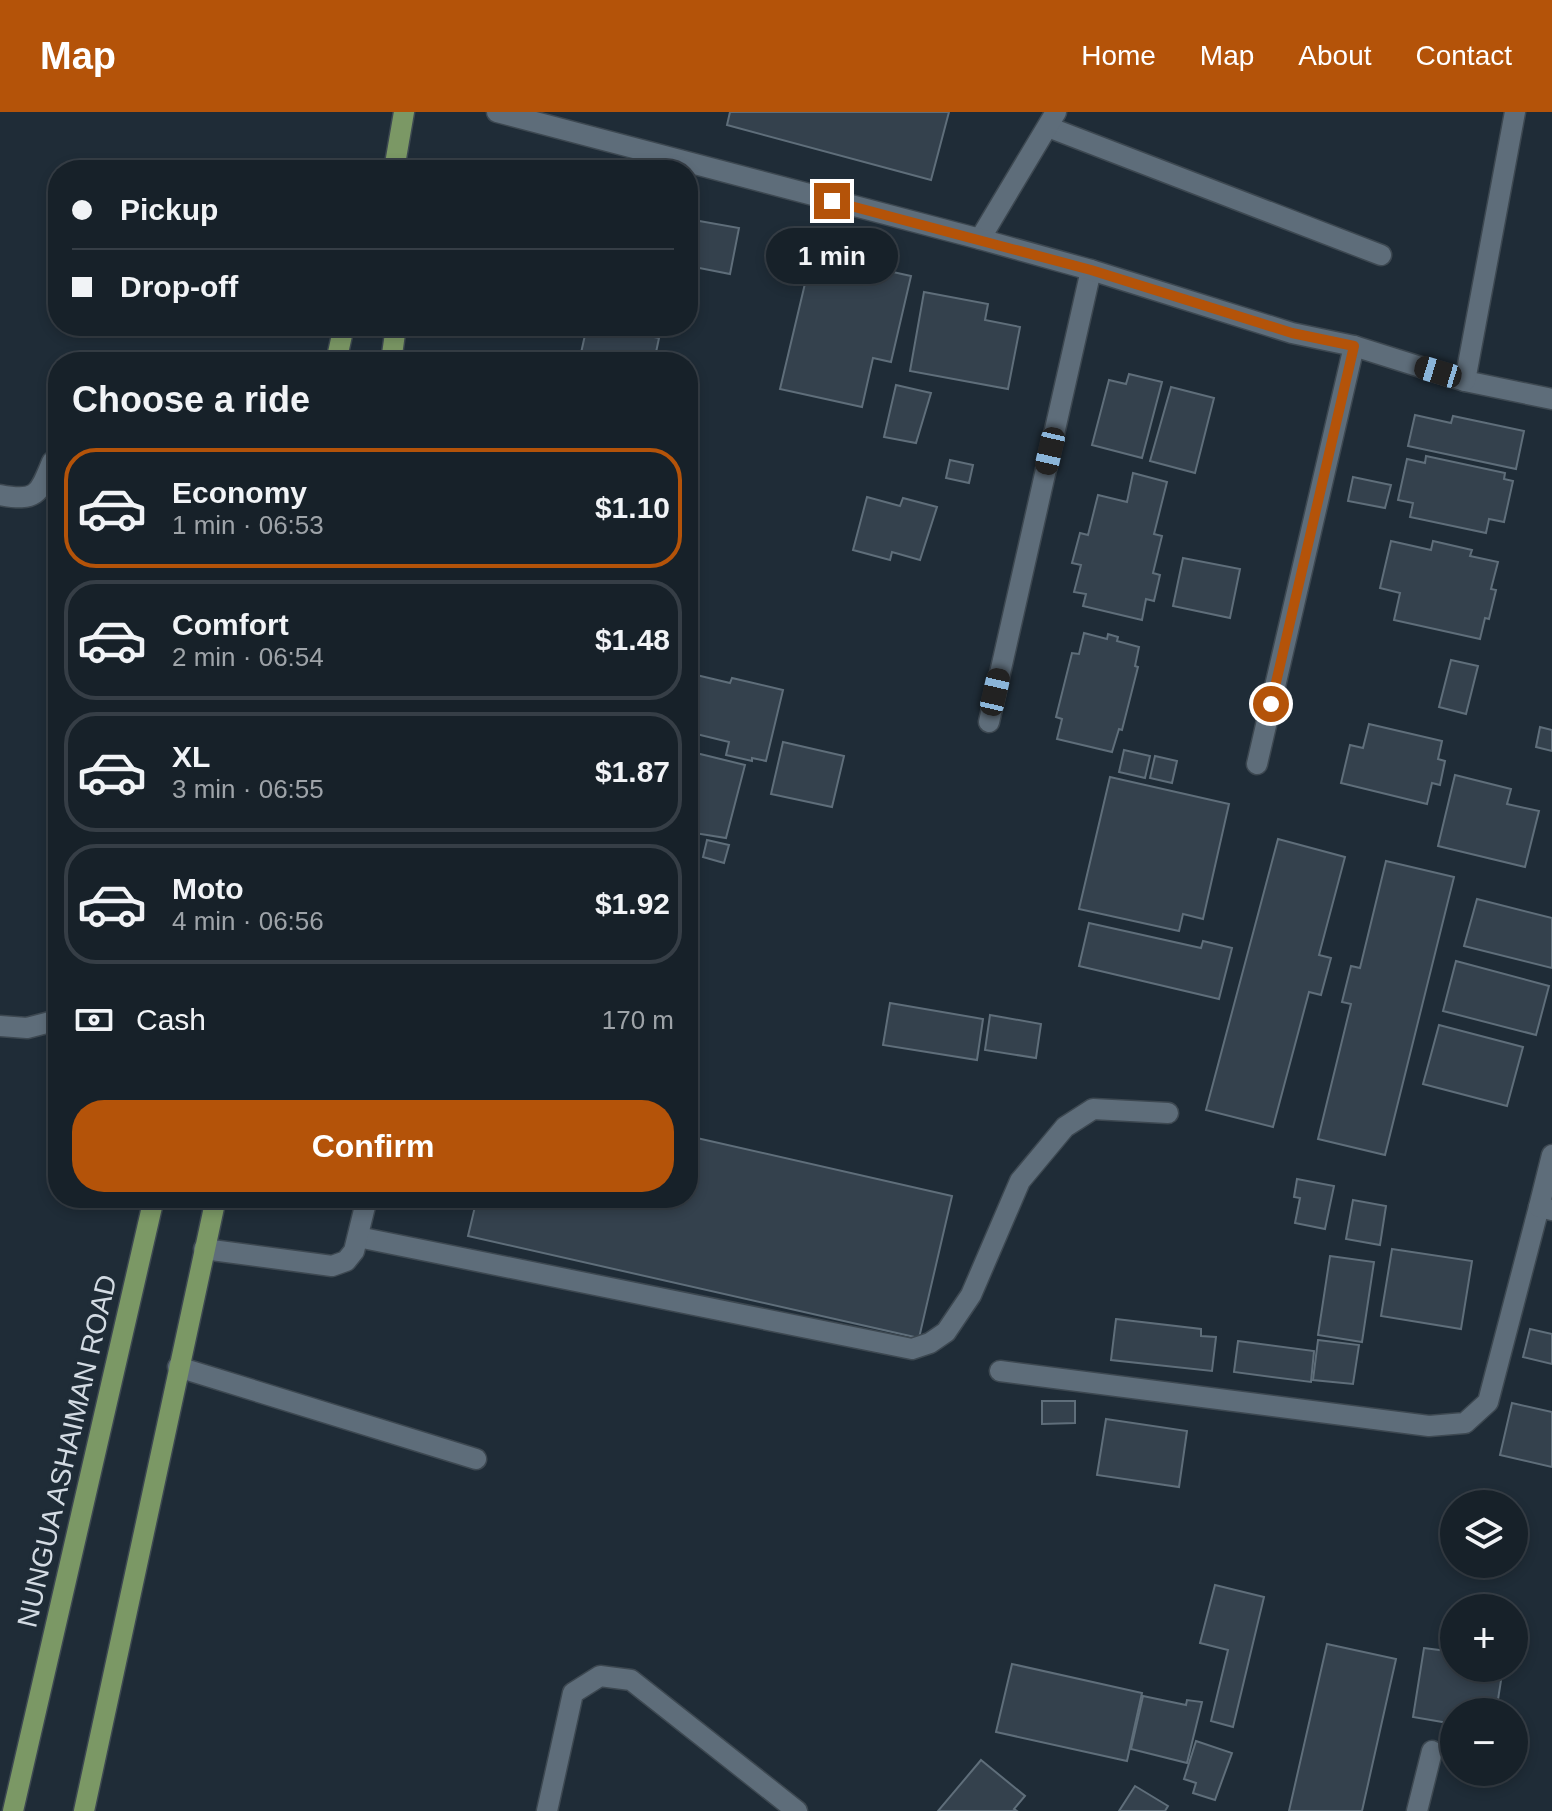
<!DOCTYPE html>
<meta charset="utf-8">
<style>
:root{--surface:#172129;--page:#242e35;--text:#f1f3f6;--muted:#9ea3a8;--line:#363e46;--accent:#b45309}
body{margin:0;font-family:Arial,sans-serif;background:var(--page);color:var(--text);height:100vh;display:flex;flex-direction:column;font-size:30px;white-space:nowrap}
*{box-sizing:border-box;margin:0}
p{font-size:26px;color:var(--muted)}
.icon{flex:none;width:44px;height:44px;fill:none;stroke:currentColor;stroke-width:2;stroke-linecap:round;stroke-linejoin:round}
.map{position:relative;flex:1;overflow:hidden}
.sheet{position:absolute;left:48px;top:240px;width:650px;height:856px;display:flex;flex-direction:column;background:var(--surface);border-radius:32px;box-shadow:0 4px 12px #0003,0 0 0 2px var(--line)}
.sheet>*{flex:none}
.top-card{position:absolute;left:48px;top:48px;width:650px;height:176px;border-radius:32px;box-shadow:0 4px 12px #0003,0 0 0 2px var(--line);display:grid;align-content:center;height:176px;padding:0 24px;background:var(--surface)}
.controls{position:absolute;left:1440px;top:1378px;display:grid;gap:16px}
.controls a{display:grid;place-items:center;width:88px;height:88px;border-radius:50%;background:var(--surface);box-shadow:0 4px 12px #0003,0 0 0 2px var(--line);font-size:40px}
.end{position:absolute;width:36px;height:36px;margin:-18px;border:10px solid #b45309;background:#fff;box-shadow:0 0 0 4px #fff}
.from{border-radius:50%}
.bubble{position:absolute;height:56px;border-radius:28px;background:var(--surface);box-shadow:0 4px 12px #0003,0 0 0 2px var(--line);font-size:26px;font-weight:600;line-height:56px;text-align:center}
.car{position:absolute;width:24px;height:48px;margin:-24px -12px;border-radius:10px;box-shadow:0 0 6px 2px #0007;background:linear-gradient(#222 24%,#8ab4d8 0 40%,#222 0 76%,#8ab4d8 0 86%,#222 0)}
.top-card b{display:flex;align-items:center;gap:28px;height:76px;font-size:30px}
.top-card b+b{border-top:2px solid var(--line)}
.top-card i{width:20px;height:20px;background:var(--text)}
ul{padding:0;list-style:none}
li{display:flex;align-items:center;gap:24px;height:120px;margin:0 16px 12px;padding:0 8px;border:4px solid var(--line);border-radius:32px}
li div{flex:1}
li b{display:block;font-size:30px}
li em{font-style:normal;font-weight:600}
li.current{border-color:var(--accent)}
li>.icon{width:72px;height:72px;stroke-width:1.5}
h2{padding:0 24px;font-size:36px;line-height:96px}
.pay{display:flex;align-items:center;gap:20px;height:88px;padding:0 24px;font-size:30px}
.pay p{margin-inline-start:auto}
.button{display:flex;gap:16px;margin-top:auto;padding:16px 24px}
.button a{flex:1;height:92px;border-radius:32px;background:var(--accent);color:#fff;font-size:32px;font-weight:600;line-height:92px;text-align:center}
header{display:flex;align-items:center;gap:48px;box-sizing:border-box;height:112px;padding:0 40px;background:var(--accent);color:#fff}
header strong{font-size:38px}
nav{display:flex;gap:44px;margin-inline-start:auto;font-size:28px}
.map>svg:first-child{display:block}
.building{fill:#34414d;stroke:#5f6e7a;stroke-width:2}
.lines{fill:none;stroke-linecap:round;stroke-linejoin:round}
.service-casing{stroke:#3d4851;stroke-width:23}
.minor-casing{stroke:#3d4851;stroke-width:23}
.primary-casing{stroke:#3d4851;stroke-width:23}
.service{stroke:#5e6d7a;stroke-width:20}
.minor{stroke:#5e6d7a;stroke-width:20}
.primary{stroke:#7b9865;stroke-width:20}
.route{stroke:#b45309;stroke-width:10}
.labels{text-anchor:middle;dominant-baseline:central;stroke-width:7;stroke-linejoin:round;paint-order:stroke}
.street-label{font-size:28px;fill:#d3dbe3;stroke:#1f2c37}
</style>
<header>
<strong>Map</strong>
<nav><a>Home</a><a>Map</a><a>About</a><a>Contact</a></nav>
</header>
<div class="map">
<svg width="1552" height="1699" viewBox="0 0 1552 1699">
<rect width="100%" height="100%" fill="#1f2c37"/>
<g class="building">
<path d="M730,0H949L931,68L727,13Z"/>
<path d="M688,107L739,116L730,162L694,155L696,144L688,143Z"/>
<path d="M812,142L911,164L891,250L873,246L862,295L780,277Z"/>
<path d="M924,180L988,192L985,208L1020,215L1008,277L910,259Z"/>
<path d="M587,214H600L659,226L654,250H579Z"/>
<path d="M610,214H659L657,223Z"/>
<path d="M1129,262L1162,270L1142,346L1092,333L1109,268L1126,272Z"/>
<path d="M896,273L931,281L916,331L884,325Z"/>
<path d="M1171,275L1214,286L1195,361L1150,349Z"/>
<path d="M1415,303L1451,311L1453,304L1524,319L1516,357L1408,334Z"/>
<path d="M1426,344L1505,361L1504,367L1513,369L1504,410L1489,407L1486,421L1410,405L1413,391L1398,388L1407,347L1425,351Z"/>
<path d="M950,348L973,353L969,371L946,366Z"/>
<path d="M1133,361L1167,370L1154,422L1162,424L1153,461L1160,463L1154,489L1146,487L1142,508L1083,494L1086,482L1074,480L1081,453L1072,451L1080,421L1088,423L1098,383L1127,390Z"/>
<path d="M1353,365L1391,373L1385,396L1348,389Z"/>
<path d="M867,385L900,394L903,386L937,395L920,448L892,440L890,448L853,438Z"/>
<path d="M1391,429L1431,438L1433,429L1472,438L1470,444L1498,450L1491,477L1496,478L1489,507L1485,506L1480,527L1394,508L1400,481L1380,476Z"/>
<path d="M1183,446L1240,457L1230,506L1173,494Z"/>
<path d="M1084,521L1107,527L1108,522L1118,525L1117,529L1139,535L1135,554L1138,555L1122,618L1119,617L1112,640L1057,627L1062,607L1056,605L1072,541L1079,542Z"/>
<path d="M1451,548L1478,554L1466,602L1439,595Z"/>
<path d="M688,561L730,571L732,566L783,578L766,649L752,646V649L726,643L729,630L688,620Z"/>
<path d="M1369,612L1442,629L1438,647L1445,649L1440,673L1432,671L1427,692L1341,671L1350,633L1363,636Z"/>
<path d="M1540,615L1552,618V639L1536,635Z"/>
<path d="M783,630L844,644L832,695L771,682Z"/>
<path d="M1124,638L1150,644L1145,666L1119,660Z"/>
<path d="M688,639L745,653L726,726L688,720Z"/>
<path d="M1155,644L1177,649L1172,671L1150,666Z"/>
<path d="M1455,663L1511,677L1507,692L1539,699L1525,755L1438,734Z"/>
<path d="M1110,665L1229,692L1203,807L1183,802L1179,819L1079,797Z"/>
<path d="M1278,727L1345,745L1319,843L1331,846L1321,883L1309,880L1273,1015L1206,998Z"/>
<path d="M707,728L729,733L724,751L703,745Z"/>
<path d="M1386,749L1454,765L1385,1043L1318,1027L1351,892L1342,890L1351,854L1360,856Z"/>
<path d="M1477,787L1552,806V856L1464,834Z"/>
<path d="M1089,811L1201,836L1203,829L1232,836L1219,887L1079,854Z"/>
<path d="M1456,849L1549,874L1536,923L1443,899Z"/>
<path d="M890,891L983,907L977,948L883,933Z"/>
<path d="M990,903L1041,912L1036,946L985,938Z"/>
<path d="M1439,913L1523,935L1507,994L1423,972Z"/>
<path d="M688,1024L952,1084L919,1226L468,1124L477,1086H688Z"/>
<path d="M1297,1067L1334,1074L1325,1117L1295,1111L1300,1086L1294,1085Z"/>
<path d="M1353,1088L1386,1094L1380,1133L1346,1127Z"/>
<path d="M1392,1137L1472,1149L1461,1217L1381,1204Z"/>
<path d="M1330,1144L1374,1150L1362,1230L1318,1223Z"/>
<path d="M1116,1207L1201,1217V1224L1216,1225L1212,1259L1111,1248Z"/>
<path d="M1530,1217L1552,1222V1252L1523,1245Z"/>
<path d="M1318,1228L1359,1233L1353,1272L1313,1268Z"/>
<path d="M1238,1229L1314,1239L1311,1270L1234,1260Z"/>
<path d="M1042,1289H1075V1311L1042,1312Z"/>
<path d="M1512,1291L1552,1300V1355L1500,1343Z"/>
<path d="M1106,1307L1187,1319L1179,1375L1097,1363Z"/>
<path d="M1215,1473L1264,1485L1233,1615L1211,1609L1228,1538L1200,1531Z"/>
<path d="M1327,1532L1396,1547L1362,1699H1289Z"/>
<path d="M1424,1536L1454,1540V1556H1503L1496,1600H1454V1612L1413,1605Z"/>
<path d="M1012,1552L1142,1581L1127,1649L996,1620Z"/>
<path d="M1143,1584L1186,1593L1187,1588L1202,1590L1187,1651L1131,1637Z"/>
<path d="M1196,1629L1232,1641L1215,1688L1193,1681L1196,1671L1184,1667Z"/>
<path d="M981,1648L1025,1684L1014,1697L1017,1699H938Z"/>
<path d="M1135,1674L1168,1694L1165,1699H1119Z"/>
</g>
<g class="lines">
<defs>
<g id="service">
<path d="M1048,15L1381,143"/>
<path d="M980,127L1056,0"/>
<path d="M0,383C37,390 39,382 52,350"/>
<path d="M989,610L1091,158"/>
<path d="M1257,652L1354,234"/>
<path d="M358,1125L912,1237L930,1231L946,1220L971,1183L1020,1069L1065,1015L1093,997L1168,1001"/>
<path d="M204,1137L332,1154L346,1149L354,1139L367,1086"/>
<path d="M1000,1259L1429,1314L1465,1311L1488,1290L1539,1095"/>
</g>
<g id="minor">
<path d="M497,0L980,127L1091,158L1292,221L1354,234L1465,269L1552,287"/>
<path d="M1465,269L1515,0"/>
<path d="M0,914L27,916L58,908"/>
<path d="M1552,1043L1539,1095L1552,1098"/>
<path d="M178,1255L476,1347"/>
<path d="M547,1699L573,1581L600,1564L631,1568L797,1699"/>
<path d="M1417,1699L1432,1639"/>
</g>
<g id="primary">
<path d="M394,58L404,0"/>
<path d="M336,250L344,214"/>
<path d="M391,250L396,214"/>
<path d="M13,1699L154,1086"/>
<path d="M84,1699L216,1086"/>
</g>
</defs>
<use href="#service" class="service-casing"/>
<use href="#minor" class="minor-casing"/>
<use href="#primary" class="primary-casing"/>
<use href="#service" class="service"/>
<use href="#minor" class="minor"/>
<use href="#primary" class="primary"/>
</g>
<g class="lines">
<path class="route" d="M832,89L1091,158L1292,221L1354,234L1271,592"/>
</g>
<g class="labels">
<g class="street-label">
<text transform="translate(67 1339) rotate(-77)">NUNGUA ASHAIMAN ROAD</text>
</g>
</g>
</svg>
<div class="controls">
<a><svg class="icon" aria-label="layers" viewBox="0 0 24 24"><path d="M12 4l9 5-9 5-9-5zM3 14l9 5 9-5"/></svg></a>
<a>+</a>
<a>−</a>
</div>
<i class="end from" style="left:1271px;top:592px"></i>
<i class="end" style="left:832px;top:89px"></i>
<div class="bubble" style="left:766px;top:116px;width:132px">1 min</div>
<i class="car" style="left:1438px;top:260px;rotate:287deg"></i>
<i class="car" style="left:1050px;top:339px;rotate:193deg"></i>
<i class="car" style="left:995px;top:580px;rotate:13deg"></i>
<div class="top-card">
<b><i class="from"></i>Pickup</b>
<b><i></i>Drop-off</b>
</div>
<section class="sheet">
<h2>Choose a ride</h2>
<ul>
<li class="current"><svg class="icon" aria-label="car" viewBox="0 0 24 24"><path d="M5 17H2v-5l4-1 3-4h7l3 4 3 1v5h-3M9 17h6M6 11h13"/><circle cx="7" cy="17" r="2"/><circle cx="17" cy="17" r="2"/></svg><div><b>Economy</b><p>1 min · 06:53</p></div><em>$1.10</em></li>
<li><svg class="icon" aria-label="car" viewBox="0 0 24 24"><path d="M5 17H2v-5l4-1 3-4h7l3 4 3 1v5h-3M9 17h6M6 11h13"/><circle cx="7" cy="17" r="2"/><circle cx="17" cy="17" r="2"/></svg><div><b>Comfort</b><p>2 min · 06:54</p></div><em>$1.48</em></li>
<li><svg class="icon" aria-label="car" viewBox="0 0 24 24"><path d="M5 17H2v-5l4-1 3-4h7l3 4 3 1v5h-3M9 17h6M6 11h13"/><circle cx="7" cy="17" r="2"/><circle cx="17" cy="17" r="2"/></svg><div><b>XL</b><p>3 min · 06:55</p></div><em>$1.87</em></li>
<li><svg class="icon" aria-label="car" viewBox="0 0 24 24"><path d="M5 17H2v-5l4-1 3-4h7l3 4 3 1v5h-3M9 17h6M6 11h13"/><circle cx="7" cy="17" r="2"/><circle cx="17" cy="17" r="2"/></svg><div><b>Moto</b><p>4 min · 06:56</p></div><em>$1.92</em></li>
</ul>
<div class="pay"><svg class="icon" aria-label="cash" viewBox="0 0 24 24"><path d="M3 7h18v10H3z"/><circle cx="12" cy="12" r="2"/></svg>Cash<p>170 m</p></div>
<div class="button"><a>Confirm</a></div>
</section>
</div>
